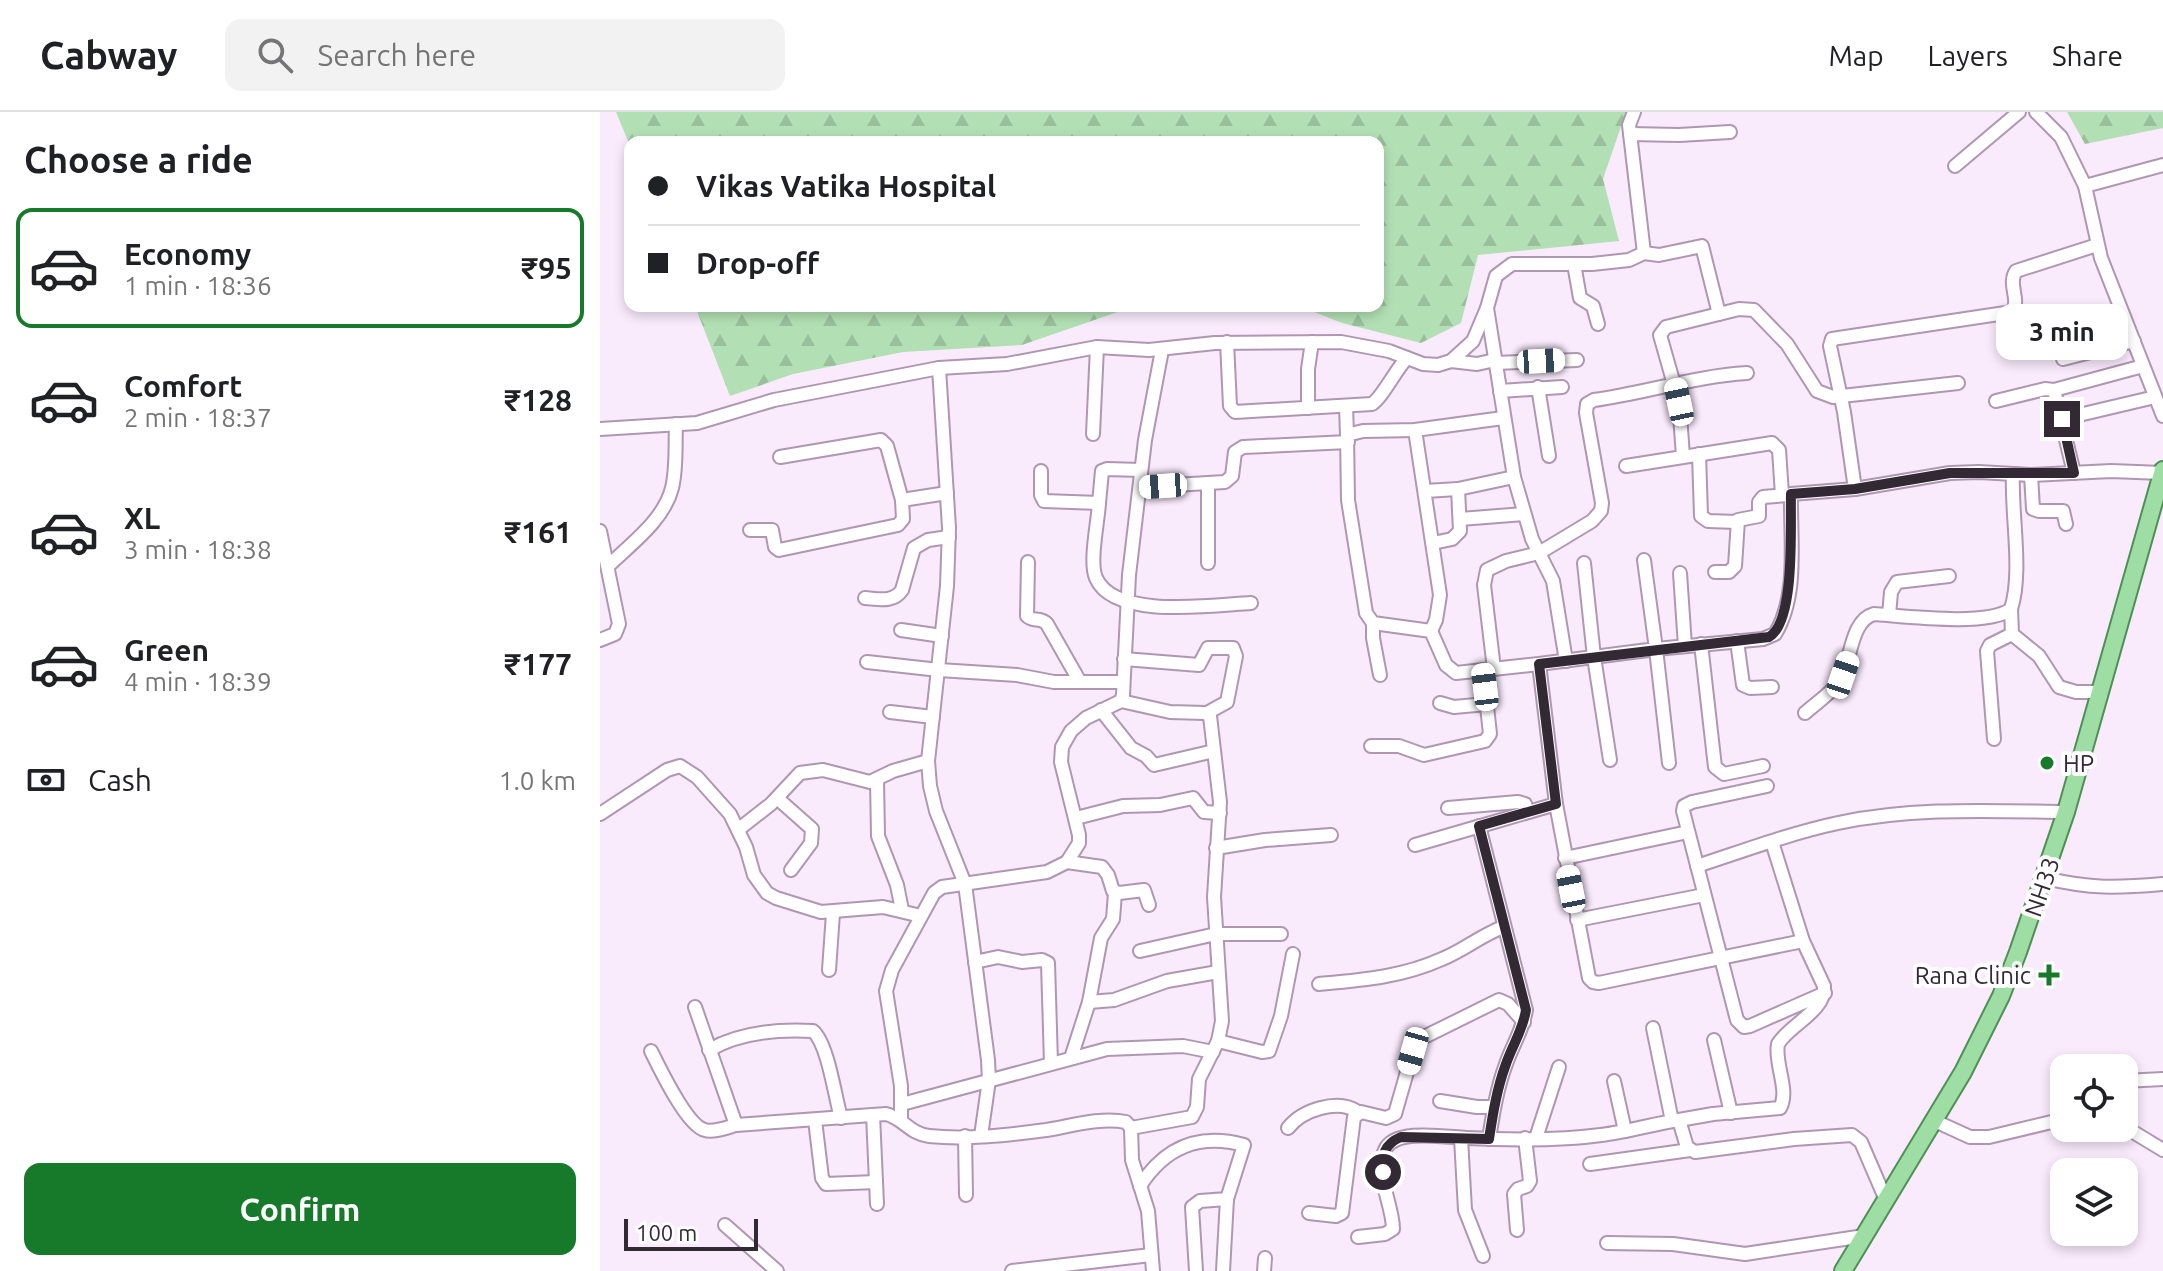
<!DOCTYPE html>
<meta charset="utf-8">
<style>
:root{--surface:#fff;--page:#f2f2f2;--text:#202124;--muted:#757577;--line:#e0e0e0;--accent:#17792a}
body{margin:0;font-family:Ubuntu,sans-serif;background:var(--page);color:var(--text);height:100vh;display:flex;flex-direction:column;font-size:30px;white-space:nowrap}
*{box-sizing:border-box;margin:0}
p{font-size:26px;color:var(--muted)}
.icon{flex:none;width:44px;height:44px;fill:none;stroke:currentColor;stroke-width:2;stroke-linecap:round;stroke-linejoin:round}
.map{position:relative;flex:1;overflow:hidden}
.sheet{display:flex;flex-direction:column;background:var(--surface);width:600px}
.sheet>*{flex:none}
.top-card{position:absolute;left:24px;top:24px;width:760px;height:176px;border-radius:16px;box-shadow:0 4px 12px #0003;display:grid;align-content:center;height:176px;padding:0 24px;background:var(--surface)}
.fabs{position:absolute;left:1450px;top:942px;display:grid;gap:16px}
.fabs a{display:grid;place-items:center;width:88px;height:88px;border-radius:16px;background:var(--surface);box-shadow:0 4px 12px #0003;font-size:40px}
.scale{position:absolute;left:24px;bottom:20px;width:134px;box-sizing:border-box;padding-left:8px;border:4px solid #322934;border-top:0;font-size:22px;line-height:28px;white-space:nowrap;color:#322934;-webkit-text-stroke:6px #fdfdfd;paint-order:stroke}
.end{position:absolute;width:36px;height:36px;margin:-18px;border:10px solid #322934;background:#fff;box-shadow:0 0 0 4px #fff}
.from{border-radius:50%}
.bubble{position:absolute;height:56px;border-radius:16px;background:var(--surface);box-shadow:0 4px 12px #0003;font-size:26px;font-weight:700;line-height:56px;text-align:center}
.car{position:absolute;width:24px;height:48px;margin:-24px -12px;border-radius:10px;box-shadow:0 0 6px 2px #0007;background:linear-gradient(#fff 24%,#345 0 40%,#fff 0 76%,#345 0 86%,#fff 0)}
.top-card b{display:flex;align-items:center;gap:28px;height:76px;font-size:30px}
.top-card b+b{border-top:2px solid var(--line)}
.top-card i{width:20px;height:20px;background:var(--text)}
ul{padding:0;list-style:none}
li{display:flex;align-items:center;gap:24px;height:120px;margin:0 16px 12px;padding:0 8px;border:4px solid transparent;border-radius:16px}
li div{flex:1}
li b{display:block;font-size:30px}
li em{font-style:normal;font-weight:700}
li.selected{border-color:var(--accent)}
li>.icon{width:72px;height:72px;stroke-width:1.5}
h2{padding:0 24px;font-size:36px;line-height:96px}
.pay{display:flex;align-items:center;gap:20px;height:88px;padding:0 24px;font-size:30px}
.pay p{margin-inline-start:auto}
.button{display:flex;gap:16px;margin-top:auto;padding:16px 24px}
.button a{flex:1;height:92px;border-radius:16px;background:var(--accent);color:#fff;font-size:32px;font-weight:700;line-height:92px;text-align:center}
header{display:flex;align-items:center;gap:48px;box-sizing:border-box;height:112px;padding:0 40px;background:var(--surface);border-bottom:2px solid var(--line)}
header strong{font-size:38px}
nav{display:flex;gap:44px;margin-inline-start:auto;font-size:28px}
.search{width:560px;height:72px;background:var(--page);display:flex;align-items:center;gap:20px;box-sizing:border-box;padding:0 28px;border-radius:16px;color:var(--muted);font-size:30px}
main{display:flex;flex:1;min-height:0}
.map>svg:first-child{display:block}
.forest{fill:url(#forest-firs)}
.lines{fill:none;stroke-linecap:round;stroke-linejoin:round}
.minor-casing{stroke:#af97b2;stroke-width:16}
.major-casing{stroke:#4e9056;stroke-width:20}
.minor{stroke:#fff;stroke-width:12}
.major{stroke:#9edea5;stroke-width:16}
.route{stroke:#322934;stroke-width:10}
.poi-dot{fill:#17792a;stroke:#fdfdfd;stroke-width:3}
.labels{text-anchor:middle;dominant-baseline:central;stroke-width:8;stroke-linejoin:round;paint-order:stroke}
.poi-label{font-size:24px;fill:#322934;stroke:#fdfdfd;text-anchor:start}
.street-label{font-size:24px;fill:#322934;stroke:#fdfdfd}
</style>
<header>
<strong>Cabway</strong>
<div class="search"><svg class="icon" aria-label="search" viewBox="0 0 24 24"><circle cx="10" cy="10" r="6"/><path d="M15 15l6 6"/></svg>Search here</div>
<nav><a>Map</a><a>Layers</a><a>Share</a></nav>
</header>
<main>
<section class="sheet">
<h2>Choose a ride</h2>
<ul>
<li class="selected"><svg class="icon" aria-label="car" viewBox="0 0 24 24"><path d="M5 17H2v-5l4-1 3-4h7l3 4 3 1v5h-3M9 17h6M6 11h13"/><circle cx="7" cy="17" r="2"/><circle cx="17" cy="17" r="2"/></svg><div><b>Economy</b><p>1 min · 18:36</p></div><em>₹95</em></li>
<li><svg class="icon" aria-label="car" viewBox="0 0 24 24"><path d="M5 17H2v-5l4-1 3-4h7l3 4 3 1v5h-3M9 17h6M6 11h13"/><circle cx="7" cy="17" r="2"/><circle cx="17" cy="17" r="2"/></svg><div><b>Comfort</b><p>2 min · 18:37</p></div><em>₹128</em></li>
<li><svg class="icon" aria-label="car" viewBox="0 0 24 24"><path d="M5 17H2v-5l4-1 3-4h7l3 4 3 1v5h-3M9 17h6M6 11h13"/><circle cx="7" cy="17" r="2"/><circle cx="17" cy="17" r="2"/></svg><div><b>XL</b><p>3 min · 18:38</p></div><em>₹161</em></li>
<li><svg class="icon" aria-label="car" viewBox="0 0 24 24"><path d="M5 17H2v-5l4-1 3-4h7l3 4 3 1v5h-3M9 17h6M6 11h13"/><circle cx="7" cy="17" r="2"/><circle cx="17" cy="17" r="2"/></svg><div><b>Green</b><p>4 min · 18:39</p></div><em>₹177</em></li>
</ul>
<div class="pay"><svg class="icon" aria-label="cash" viewBox="0 0 24 24"><path d="M3 7h18v10H3z"/><circle cx="12" cy="12" r="2"/></svg>Cash<p>1.0 km</p></div>
<div class="button"><a>Confirm</a></div>
</section>
<div class="map">
<svg width="1563" height="1159" viewBox="0 0 1563 1159">
<defs>
<pattern id="forest-firs" width="22" height="20" patternUnits="userSpaceOnUse" patternTransform="scale(2)"><rect width="22" height="20" fill="#b2e0b4"/><path d="M5 1l3.5 6h-7zM16 11l3.5 6h-7z" fill="#9ac09b"/></pattern>
</defs>
<rect width="100%" height="100%" fill="#f9eafc"/>
<g class="forest">
<path d="M16,0H1026L1003,67L1019,129L878,143L861,211L821,231L742,211L699,194H778V30H30V34Z"/>
<path d="M1467,0H1563V16L1485,32Z"/>
<path d="M95,194H535L422,233L303,240L193,262L130,284Z"/>
</g>
<g class="lines">
<defs>
<g id="minor">
<path d="M1436,0L1461,25L1485,74"/>
<path d="M1030,22L1079,23L1130,20"/>
<path d="M1563,53L1485,74L1501,146L1563,304"/>
<path d="M1355,54L1419,0"/>
<path d="M1044,141L1059,143L1102,134L1119,202"/>
<path d="M974,152L980,186L993,194L998,212"/>
<path d="M627,230L630,294L635,300L772,292C782,286 796,257 807,246"/>
<path d="M1463,247L1534,229"/>
<path d="M851,249L877,252L895,248"/>
<path d="M895,251L977,248"/>
<path d="M339,256L349,416L347,474L328,649L330,674L336,699L365,772L388,948L389,968L381,1024"/>
<path d="M938,275L949,344"/>
<path d="M1454,278L1543,254"/>
<path d="M900,279L962,275"/>
<path d="M1396,289L1445,277L1454,278L1474,361"/>
<path d="M746,294L747,323"/>
<path d="M708,296V257L712,230"/>
<path d="M903,306L815,318L763,319L747,323L748,388L766,501L773,511L831,519L846,553L856,561L939,552"/>
<path d="M1462,307L1555,285"/>
<path d="M0,317L97,311L174,288L339,256L407,252L497,235L549,238L615,231L741,230L789,239L823,252L838,253L851,249L873,229L887,196"/>
<path d="M815,318L840,483L836,508L831,519"/>
<path d="M493,322L497,235"/>
<path d="M1099,342L1101,404L1108,409L1137,410"/>
<path d="M1083,344L1079,290L1060,223L1066,215L1139,197L1154,198L1187,232L1217,279L1233,285L1358,271"/>
<path d="M180,345L281,328L287,334L302,388"/>
<path d="M1026,354L1172,331L1179,338L1182,383"/>
<path d="M441,359V383L444,389L499,391L502,359L507,357L541,358"/>
<path d="M1431,363L1433,397L1439,399H1463L1466,412"/>
<path d="M540,375L625,370L632,364L635,340L643,335L748,330"/>
<path d="M1255,377L1244,300L1230,234L1232,227L1412,200C1421,187 1407,173 1416,159L1497,133"/>
<path d="M825,379L858,377L914,365"/>
<path d="M499,391C498,410 489,450 496,466C514,508 614,493 651,491"/>
<path d="M860,407L924,402"/>
<path d="M150,418H172L175,435L179,438L298,413L303,407L302,388L347,381"/>
<path d="M0,419L19,512L15,522L0,528"/>
<path d="M833,431L852,427L860,419L858,377"/>
<path d="M1044,448L1056,537L939,552L956,692L989,866L993,870L999,871L1203,829"/>
<path d="M428,450L427,504C432,510 441,505 447,512L480,570"/>
<path d="M608,451V371"/>
<path d="M984,451L994,545L1010,648"/>
<path d="M8,454C31,432 64,408 72,376C77,356 75,333 76,312"/>
<path d="M1115,460H1129L1135,454L1138,408L1159,404V390L1163,385L1188,383"/>
<path d="M1080,461L1085,534"/>
<path d="M265,486C279,487 293,491 302,478L314,436L328,428L349,425"/>
<path d="M1289,503L1291,480L1297,470L1349,464"/>
<path d="M773,511V526L780,563"/>
<path d="M301,518L342,524"/>
<path d="M1412,522L1439,544L1459,575L1476,580H1500"/>
<path d="M1137,529L1143,573L1150,576L1172,575"/>
<path d="M1101,532L1115,655L1124,662L1163,654"/>
<path d="M524,547L599,553L608,536H633L636,544L627,590L607,601"/>
<path d="M966,549L953,469L932,427L914,365L887,196L896,164L912,152H992L1029,148L1044,141L1029,13L1034,0"/>
<path d="M267,550L339,558L417,563L454,570H523"/>
<path d="M894,557L884,473L887,458L906,449L939,441L992,409L1001,399L1002,391L986,301L987,292L994,288C1046,281 1095,264 1147,261"/>
<path d="M521,589L570,600L605,601L610,604L620,690L614,785L622,909L618,929L599,967L597,995L592,1005L531,1016"/>
<path d="M840,591L854,595L887,592"/>
<path d="M501,598L531,636L546,644L554,653L614,639"/>
<path d="M290,600L333,605"/>
<path d="M1205,601C1216,591 1229,583 1238,571C1252,552 1249,509 1274,502C1303,504 1389,515 1411,497C1423,459 1411,403 1413,362"/>
<path d="M1394,627L1387,539L1390,533L1412,522L1411,497"/>
<path d="M771,634H799L824,643L885,629L890,622L883,558"/>
<path d="M1069,651L1056,537L1163,527L1175,522C1199,483 1190,426 1191,382L1255,377L1350,361L1379,360L1431,363L1511,359L1562,361"/>
<path d="M277,668L278,724L297,773L302,798"/>
<path d="M1167,674L1092,690L1084,694L1083,699L1137,908L1144,915L1150,914L1225,881"/>
<path d="M177,686L212,717L211,731L191,758"/>
<path d="M848,696L918,690L925,692L928,700"/>
<path d="M0,702L67,658L80,654L97,665L130,702L146,735L154,763L167,781L176,786L221,800L283,795L321,804"/>
<path d="M476,706L523,694L560,693L593,686L604,700L620,701"/>
<path d="M879,714L926,898C923,918 912,934 906,952C897,976 893,1001 889,1027"/>
<path d="M139,717L171,692L200,661L223,658L270,670L293,659L328,649"/>
<path d="M815,733L956,692"/>
<path d="M616,736L665,728L731,723"/>
<path d="M965,746L1088,720"/>
<path d="M467,750L502,755L508,763L513,779L519,781L544,778L549,793"/>
<path d="M1097,754C1143,739 1191,721 1238,711C1314,695 1390,699 1466,700"/>
<path d="M1445,766C1491,777 1517,776 1563,772"/>
<path d="M977,808L1104,783"/>
<path d="M540,839L616,822H681"/>
<path d="M375,850L398,845L422,850L442,848L448,851L451,951"/>
<path d="M229,858L233,801"/>
<path d="M719,872C763,868 802,865 842,847C864,838 880,824 903,815"/>
<path d="M489,890L514,888L567,869L618,860"/>
<path d="M95,895L136,1013L286,1002C303,1006 310,1022 329,1024C367,1028 408,1023 446,1018C471,1014 500,1005 526,1010L531,1016L532,1048L548,1099L553,1159"/>
<path d="M1053,916L1072,1009"/>
<path d="M1114,928L1131,1001"/>
<path d="M618,929L662,940L669,939L681,904L693,842"/>
<path d="M109,938C140,920 177,917 213,919C228,932 235,985 241,1006"/>
<path d="M51,939C59,955 87,1014 105,1018C113,1021 128,1015 136,1013"/>
<path d="M471,946L489,890L501,826L513,807L515,781"/>
<path d="M1014,969L1025,1019"/>
<path d="M1524,969L1563,967"/>
<path d="M840,989L877,995H894"/>
<path d="M302,992L507,937L583,934L613,940"/>
<path d="M273,1003L277,1092"/>
<path d="M215,1008L222,1066L226,1072L276,1070"/>
<path d="M301,1008V974L286,879L292,858L334,781L342,775L447,760L467,750L479,731V723L461,650L462,635L471,619L486,606L521,589L523,583L529,463L545,328L562,238"/>
<path d="M1079,1008L1113,1002L1180,996C1190,978 1174,952 1178,932C1189,913 1226,899 1224,874L1203,829L1172,730"/>
<path d="M1335,1009L1370,1025H1389L1464,1007"/>
<path d="M688,1016C702,998 738,986 758,1000"/>
<path d="M1530,1018L1563,1038"/>
<path d="M365,1024L366,1083"/>
<path d="M861,1026L865,1098L883,1144"/>
<path d="M936,1026L959,955"/>
<path d="M990,1052L1090,1038"/>
<path d="M540,1074C565,1035 599,1021 644,1033L627,1087L600,1089L592,1095L596,1159"/>
<path d="M709,1101L736,1104L742,1101L754,1005L761,1000L786,1006L795,1002L813,939L822,926L899,888L908,892L924,910"/>
<path d="M125,1113L177,1159"/>
<path d="M917,1118L914,1082L918,1077L927,1074L930,1069L925,1026"/>
<path d="M758,1125L785,1122L793,1117C793,1093 774,1061 785,1038C794,1016 846,1025 866,1026C910,1028 957,1029 1001,1023C1027,1020 1053,1012 1079,1008L1087,1035L1095,1040L1194,1027L1252,1023L1261,1030L1286,1088"/>
<path d="M1007,1131L1073,1132L1145,1142L1264,1124"/>
<path d="M412,1159L551,1143"/>
<path d="M623,1159L627,1087"/>
<path d="M664,1159L665,1146"/>
</g>
<path id="major" d="M1243,1159L1363,960L1401,884L1418,840L1466,700L1563,358"/>
</defs>
<use href="#minor" class="minor-casing"/>
<use href="#major" class="major-casing"/>
<use href="#minor" class="minor"/>
<use href="#major" class="major"/>
</g>
<g class="lines">
<path class="route" d="M783,1060C782,1043 784,1032 801,1025L889,1027C893,1001 897,976 906,952C912,934 923,918 926,898L879,714L956,692L939,552L1169,525C1196,509 1190,413 1191,382L1255,377L1350,361H1474L1462,307"/>
</g>
<g class="poi-dot">
<circle cx="1447" cy="651" r="8"/>
<path d="M1445 851h8v8h8v8h-8v8h-8v-8h-8v-8h8z"/>
</g>
<g class="labels">
<g class="poi-label">
<text x="1463" y="651">HP</text>
<text x="1431" y="863" text-anchor="end">Rana Clinic</text>
</g>
<g class="street-label">
<text transform="translate(1442 775) rotate(-71)">NH33</text>
</g>
</g>
</svg>
<div class="fabs">
<a><svg class="icon" aria-label="locate" viewBox="0 0 24 24"><circle cx="12" cy="12" r="6"/><path d="M12 2v4M12 18v4M2 12h4M18 12h4"/></svg></a>
<a><svg class="icon" aria-label="layers" viewBox="0 0 24 24"><path d="M12 4l9 5-9 5-9-5zM3 14l9 5 9-5"/></svg></a>
</div>
<div class="scale">100 m</div>
<i class="end from" style="left:783px;top:1060px"></i>
<i class="end" style="left:1462px;top:307px"></i>
<div class="bubble" style="left:1396px;top:192px;width:132px">3 min</div>
<i class="car" style="left:941px;top:249px;rotate:87deg"></i>
<i class="car" style="left:1079px;top:290px;rotate:348deg"></i>
<i class="car" style="left:563px;top:374px;rotate:266deg"></i>
<i class="car" style="left:1243px;top:563px;rotate:19deg"></i>
<i class="car" style="left:885px;top:575px;rotate:353deg"></i>
<i class="car" style="left:971px;top:777px;rotate:349deg"></i>
<i class="car" style="left:813px;top:939px;rotate:196deg"></i>
<div class="top-card">
<b><i class="from"></i>Vikas Vatika Hospital</b>
<b><i></i>Drop-off</b>
</div>
</div>
</main>
